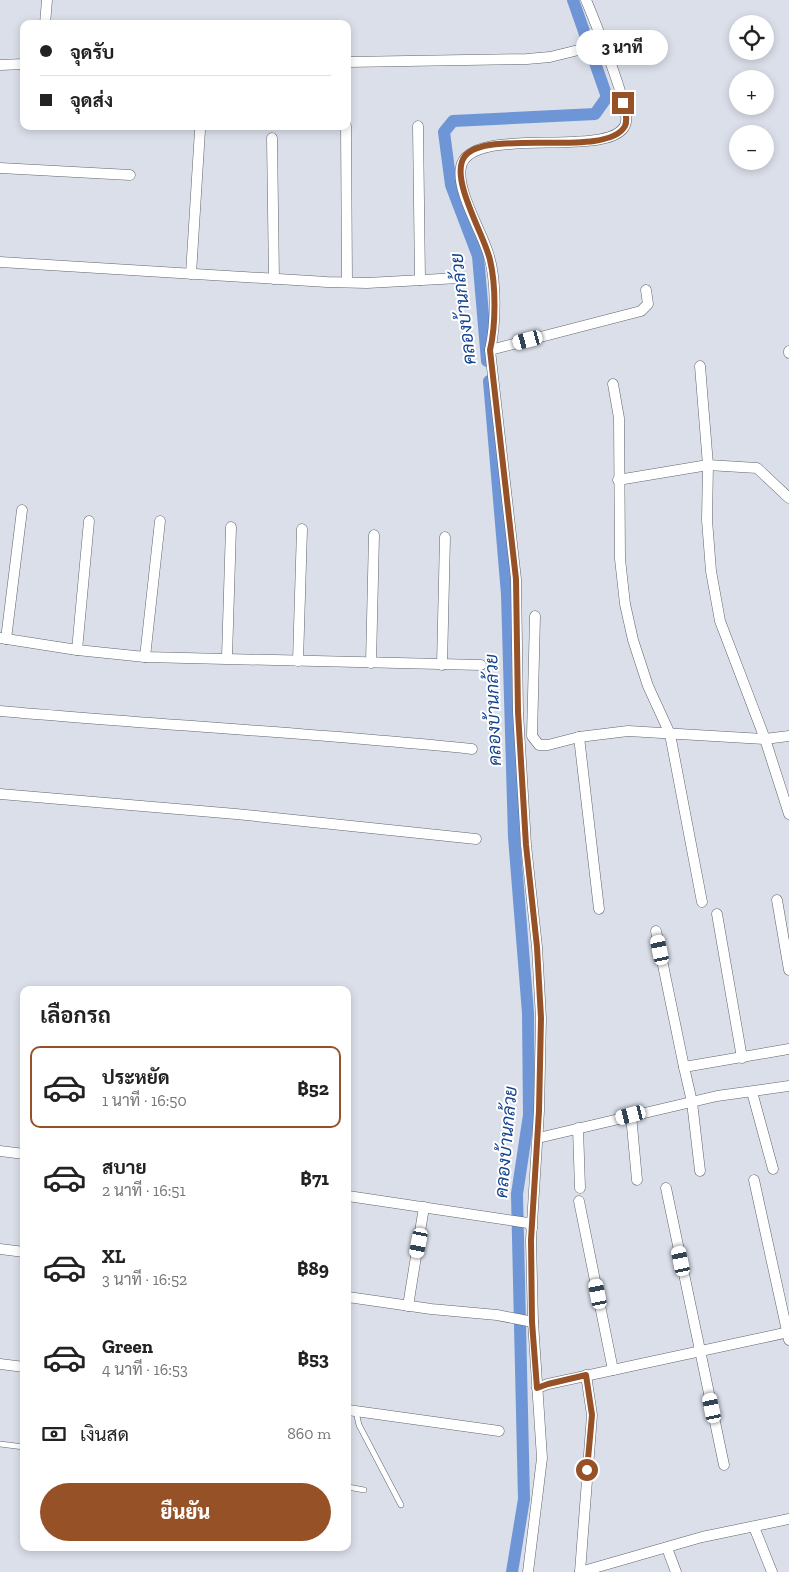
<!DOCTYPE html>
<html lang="th">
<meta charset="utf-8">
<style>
:root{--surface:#fff;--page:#f6f6f6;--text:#222;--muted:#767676;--line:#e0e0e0;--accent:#965127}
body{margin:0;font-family:"Zilla Slab",Sarabun,serif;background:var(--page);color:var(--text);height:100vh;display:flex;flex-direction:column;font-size:19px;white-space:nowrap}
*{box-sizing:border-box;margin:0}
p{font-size:16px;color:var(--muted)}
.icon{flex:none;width:28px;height:28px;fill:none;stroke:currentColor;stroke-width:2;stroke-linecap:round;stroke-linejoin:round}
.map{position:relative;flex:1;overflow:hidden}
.sheet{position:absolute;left:20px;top:986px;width:331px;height:565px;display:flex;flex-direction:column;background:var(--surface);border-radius:10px;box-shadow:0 2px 8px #0003}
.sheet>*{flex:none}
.guide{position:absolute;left:20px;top:20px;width:331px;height:110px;border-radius:10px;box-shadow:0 2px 8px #0003;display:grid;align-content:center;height:110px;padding:0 20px;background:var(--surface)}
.controls{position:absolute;left:729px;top:15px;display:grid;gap:10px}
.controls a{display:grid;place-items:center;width:45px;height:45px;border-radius:50%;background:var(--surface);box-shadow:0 2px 8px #0003;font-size:25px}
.end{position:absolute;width:22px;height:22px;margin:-11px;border:6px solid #965127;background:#fff;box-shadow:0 0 0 2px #fff}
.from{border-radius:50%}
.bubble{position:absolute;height:35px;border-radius:18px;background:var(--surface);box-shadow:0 2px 8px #0003;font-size:16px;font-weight:800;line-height:35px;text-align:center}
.car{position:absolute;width:15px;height:30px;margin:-15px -8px;border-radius:6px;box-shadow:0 0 4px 1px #0007;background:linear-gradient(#fff 24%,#345 0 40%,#fff 0 76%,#345 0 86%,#fff 0)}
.guide b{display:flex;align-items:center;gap:18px;height:48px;font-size:19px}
.guide b+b{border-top:1px solid var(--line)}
.guide i{width:12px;height:12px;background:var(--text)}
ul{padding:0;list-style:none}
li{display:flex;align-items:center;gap:15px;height:82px;margin:0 10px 8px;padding:0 10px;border:2px solid transparent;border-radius:10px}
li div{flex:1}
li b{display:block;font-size:19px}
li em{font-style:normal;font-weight:800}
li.on{border-color:var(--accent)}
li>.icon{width:45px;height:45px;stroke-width:1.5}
h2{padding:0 20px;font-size:22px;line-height:60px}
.pay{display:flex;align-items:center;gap:12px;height:55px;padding:0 20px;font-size:19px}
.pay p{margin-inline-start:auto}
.button{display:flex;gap:10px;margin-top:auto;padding:10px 20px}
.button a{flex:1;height:58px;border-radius:30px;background:var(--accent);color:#fff;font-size:20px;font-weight:800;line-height:58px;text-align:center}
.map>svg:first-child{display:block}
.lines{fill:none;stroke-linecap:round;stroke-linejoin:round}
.canal{stroke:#6e95d6;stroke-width:12}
.lane-casing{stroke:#60656c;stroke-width:6}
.street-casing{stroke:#60656c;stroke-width:11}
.lane{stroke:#fff;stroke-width:5}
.street{stroke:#fff;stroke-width:10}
.route{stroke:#965127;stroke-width:6}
.labels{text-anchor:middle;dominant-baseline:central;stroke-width:4;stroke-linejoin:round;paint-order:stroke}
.water-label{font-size:18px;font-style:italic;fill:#13428e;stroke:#fff}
</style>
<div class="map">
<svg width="789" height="1572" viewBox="0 0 789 1572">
<rect width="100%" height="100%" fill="#dadfe9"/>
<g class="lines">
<g class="canal">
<path d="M487,361L478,256L451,185L444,132L453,121L595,114L607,97L573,0"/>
<path d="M489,381L507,594L514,837L528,1013L529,1115L517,1194L524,1499L512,1572"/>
</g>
<defs>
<g id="lane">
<path d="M356,1412L359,1425L401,1505"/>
<path d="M0,1444L24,1447"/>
<path d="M348,1487L364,1490"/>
</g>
<g id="street">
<path d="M45,24L47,0"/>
<path d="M348,62L527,59L550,57L603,44"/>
<path d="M0,65L24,64"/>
<path d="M346,126L347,282"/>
<path d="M418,126L420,280"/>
<path d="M272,138L274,279"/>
<path d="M0,168L130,175"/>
<path d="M0,262L327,282L367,283L459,278"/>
<path d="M191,274L200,130"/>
<path d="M490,350L641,311L648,304L646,290"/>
<path d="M789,351V353"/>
<path d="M700,366L708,465L707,520L711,571L720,621L765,739L789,814"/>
<path d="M613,384L619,418L620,559L625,604L633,640L648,686L670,734L702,902"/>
<path d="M618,480L708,465L757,468L789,498"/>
<path d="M535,616L532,736L539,745H548L579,737L628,731L765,739L789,736"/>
<path d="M0,638L77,650L145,657L481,665"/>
<path d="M6,639L22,510"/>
<path d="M77,650L89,521"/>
<path d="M145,657L160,521"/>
<path d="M227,657L231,527"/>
<path d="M298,661L302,529"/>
<path d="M371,663L374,535"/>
<path d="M442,665L445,537"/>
<path d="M0,711C157,725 315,733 472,749"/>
<path d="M579,737L599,909"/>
<path d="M0,794L236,814L476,839"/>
<path d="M777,900L789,970"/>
<path d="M717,914L742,1058"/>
<path d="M656,931L684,1067"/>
<path d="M752,1092L773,1169"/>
<path d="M631,1115L637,1180"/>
<path d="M578,1128L580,1188"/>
<path d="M538,1138L717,1096L789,1086"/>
<path d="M0,1151L24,1154"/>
<path d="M700,1171L692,1102L684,1067L789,1049"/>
<path d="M754,1180L789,1340"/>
<path d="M666,1188L724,1465"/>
<path d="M348,1196L528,1223L532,1228"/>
<path d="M579,1201L613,1370"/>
<path d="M0,1249L24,1252"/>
<path d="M348,1297L431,1309L497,1315L533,1322"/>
<path d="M408,1306L424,1207"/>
<path d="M0,1364L24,1367"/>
<path d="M537,1388L548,1384L789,1332"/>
<path d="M348,1410L499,1431"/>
<path d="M754,1527L772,1572"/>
<path d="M667,1548L676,1572"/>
<path d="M528,1572L542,1458L533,1322L531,1240L539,1111L541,1018L537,947L526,845L518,712L516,579L490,350C496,324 497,279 488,253C481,230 456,190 461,167C469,122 619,162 626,122C629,104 595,22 586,0"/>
<path d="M580,1572L702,1537L789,1519"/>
<path d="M580,1572L592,1415L586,1375"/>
</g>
</defs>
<use href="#lane" class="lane-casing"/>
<use href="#street" class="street-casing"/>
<use href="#lane" class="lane"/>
<use href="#street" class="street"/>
</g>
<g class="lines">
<path class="route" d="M587,1470L592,1415L586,1375L548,1384L537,1388L532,1322L531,1240L539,1111L541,1018L537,947L526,845L518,712L516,579L490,350C496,325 496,285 490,260C485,236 448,177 465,156C487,128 608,159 625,126C628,119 625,110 623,103"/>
</g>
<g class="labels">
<g class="water-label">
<text transform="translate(463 309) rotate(-97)">คลองบ้านกล้วย</text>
<text transform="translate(493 710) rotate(-92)">คลองบ้านกล้วย</text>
<text transform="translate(506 1142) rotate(-85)">คลองบ้านกล้วย</text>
</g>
</g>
</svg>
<div class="controls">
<a><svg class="icon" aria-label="locate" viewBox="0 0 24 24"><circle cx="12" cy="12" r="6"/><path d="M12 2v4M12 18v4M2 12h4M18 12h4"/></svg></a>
<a>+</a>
<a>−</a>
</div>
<i class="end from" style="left:587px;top:1470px"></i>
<i class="end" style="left:623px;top:103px"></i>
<div class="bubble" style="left:576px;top:30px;width:92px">3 นาที</div>
<i class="car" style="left:528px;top:340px;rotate:255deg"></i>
<i class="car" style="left:660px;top:950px;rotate:348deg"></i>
<i class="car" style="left:631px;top:1115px;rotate:256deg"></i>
<i class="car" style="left:419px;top:1243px;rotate:191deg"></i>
<i class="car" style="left:681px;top:1261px;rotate:348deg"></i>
<i class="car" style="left:598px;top:1294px;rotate:349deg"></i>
<i class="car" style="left:712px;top:1408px;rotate:348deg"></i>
<div class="guide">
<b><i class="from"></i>จุดรับ</b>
<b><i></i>จุดส่ง</b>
</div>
<section class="sheet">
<h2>เลือกรถ</h2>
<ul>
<li class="on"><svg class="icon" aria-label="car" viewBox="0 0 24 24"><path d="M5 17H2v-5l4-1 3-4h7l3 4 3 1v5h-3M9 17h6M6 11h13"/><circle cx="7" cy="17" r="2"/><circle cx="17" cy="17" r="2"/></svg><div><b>ประหยัด</b><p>1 นาที · 16:50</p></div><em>฿52</em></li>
<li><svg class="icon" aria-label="car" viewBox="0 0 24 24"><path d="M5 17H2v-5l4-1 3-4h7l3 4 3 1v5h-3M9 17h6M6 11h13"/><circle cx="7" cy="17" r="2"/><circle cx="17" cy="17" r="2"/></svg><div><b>สบาย</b><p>2 นาที · 16:51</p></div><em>฿71</em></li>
<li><svg class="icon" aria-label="car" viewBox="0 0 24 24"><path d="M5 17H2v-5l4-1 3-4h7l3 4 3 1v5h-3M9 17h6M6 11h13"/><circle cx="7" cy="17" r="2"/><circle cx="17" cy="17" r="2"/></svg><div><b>XL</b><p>3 นาที · 16:52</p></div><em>฿89</em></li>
<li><svg class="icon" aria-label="car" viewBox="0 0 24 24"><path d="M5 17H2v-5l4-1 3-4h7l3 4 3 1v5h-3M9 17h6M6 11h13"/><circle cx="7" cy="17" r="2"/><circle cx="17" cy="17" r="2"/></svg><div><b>Green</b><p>4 นาที · 16:53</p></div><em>฿53</em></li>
</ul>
<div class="pay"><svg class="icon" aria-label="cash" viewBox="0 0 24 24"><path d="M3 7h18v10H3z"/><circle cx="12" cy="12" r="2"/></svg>เงินสด<p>860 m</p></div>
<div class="button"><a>ยืนยัน</a></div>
</section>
</div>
